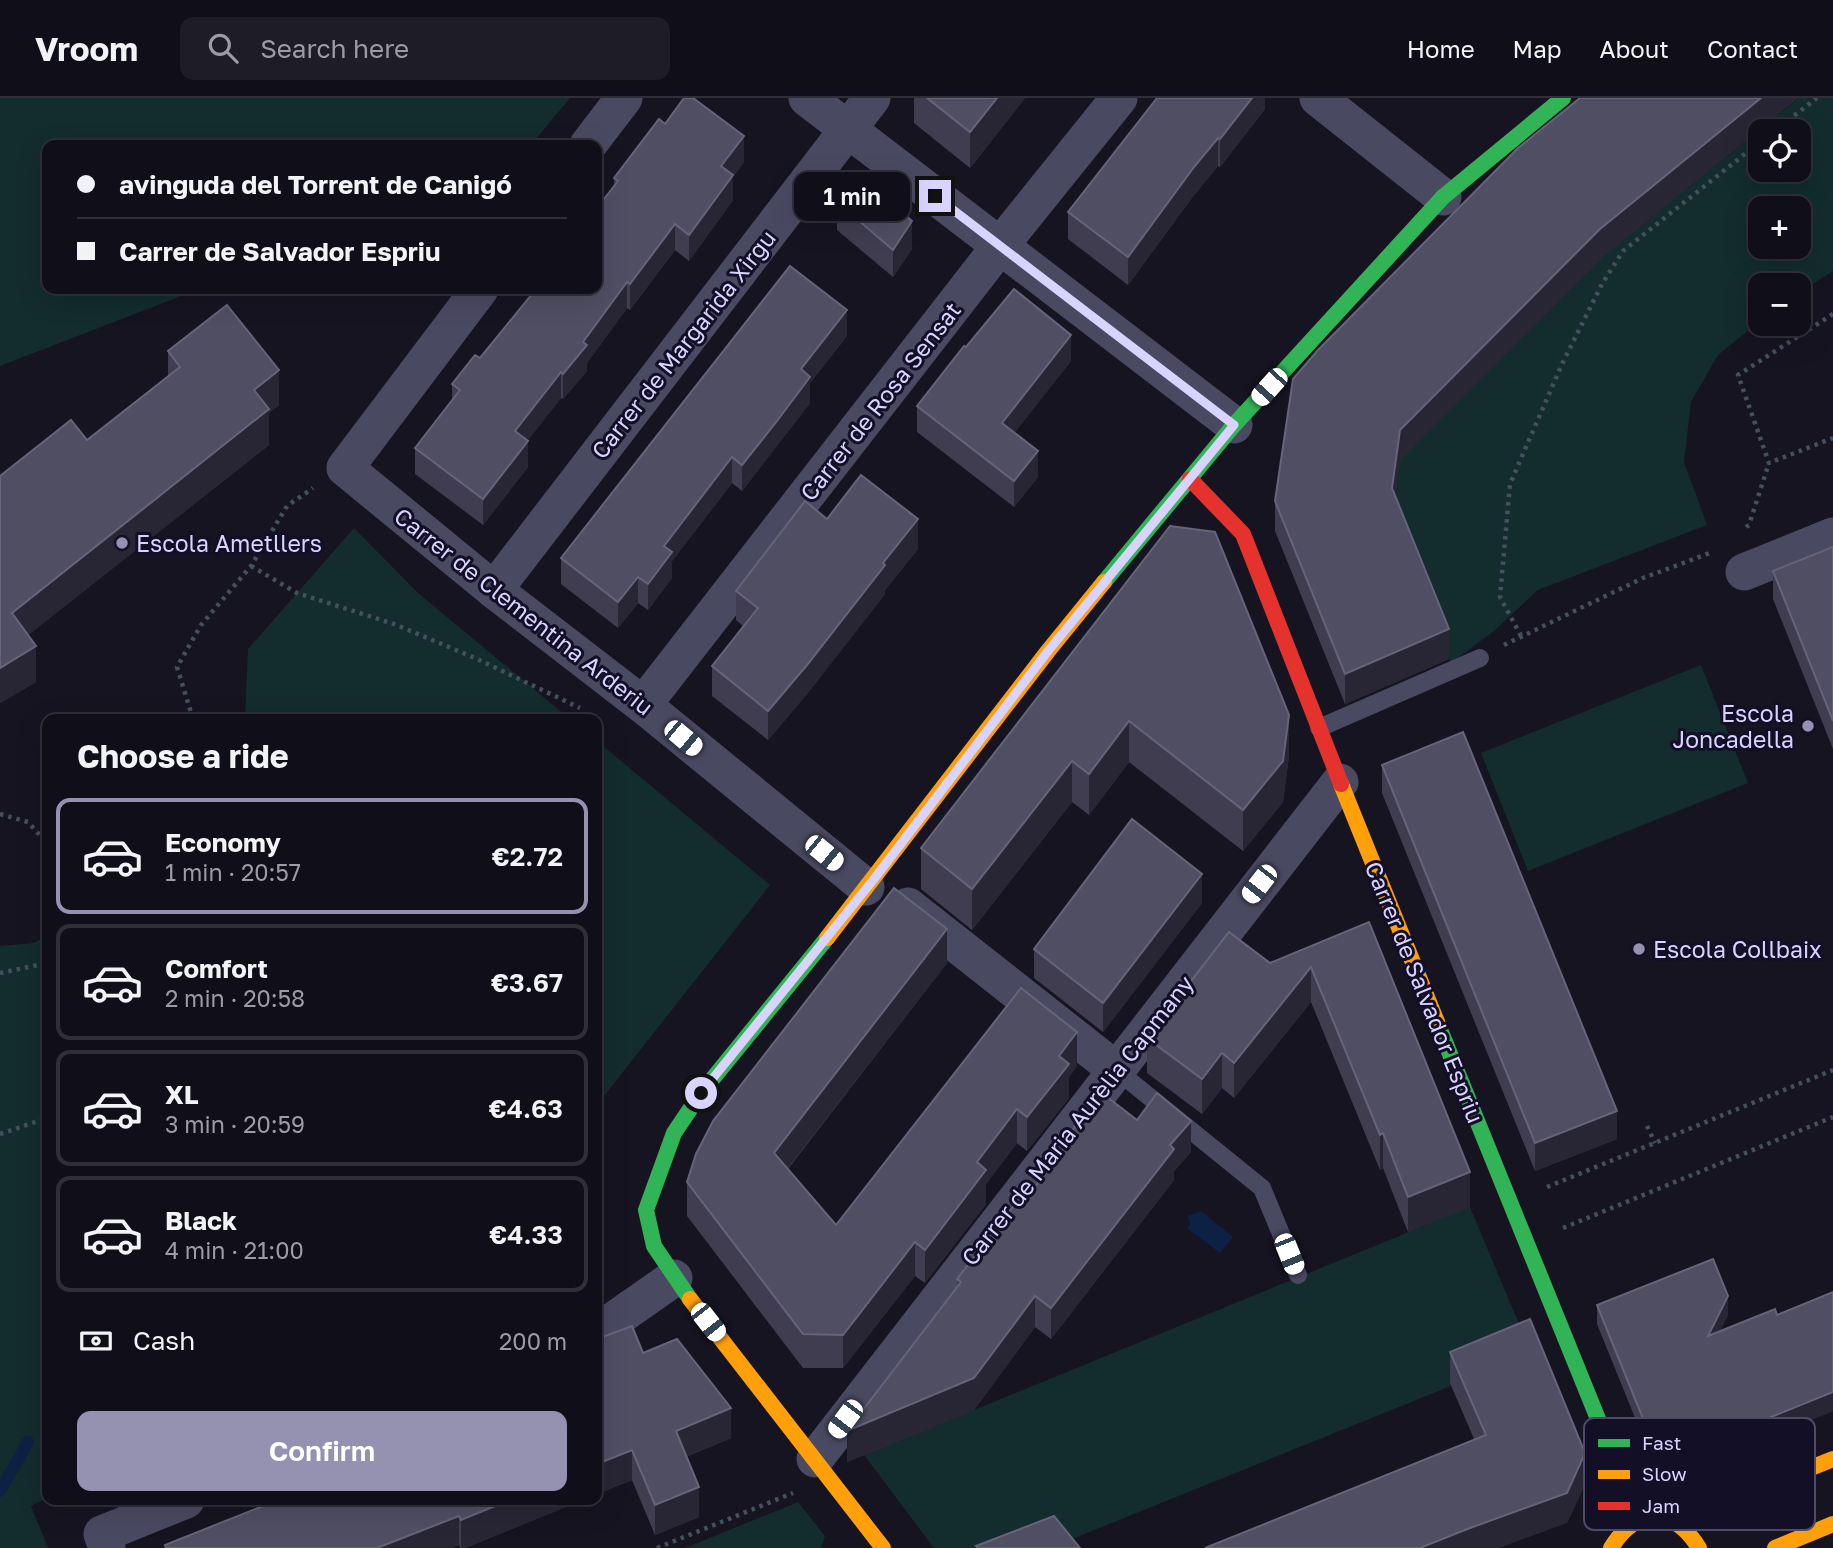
<!DOCTYPE html>
<meta charset="utf-8">
<style>
:root{--surface:#100f19;--page:#1e1d26;--text:#f1f3f6;--muted:#9c9ca2;--line:#302f38;--accent:#9591b1}
body{margin:0;font-family:"Golos Text",sans-serif;background:var(--page);color:var(--text);height:100vh;display:flex;flex-direction:column;font-size:26px;white-space:nowrap}
*{box-sizing:border-box;margin:0}
p{font-size:23px;color:var(--muted)}
.icon{flex:none;width:38px;height:38px;fill:none;stroke:currentColor;stroke-width:2;stroke-linecap:round;stroke-linejoin:round}
.map{position:relative;flex:1;overflow:hidden}
.drawer{position:absolute;left:42px;top:616px;width:560px;height:791px;display:flex;flex-direction:column;background:var(--surface);border-radius:14px;box-shadow:0 7px 28px #0002,0 0 0 2px var(--line)}
.drawer>*{flex:none}
.top-card{position:absolute;left:42px;top:42px;width:560px;height:154px;border-radius:14px;box-shadow:0 7px 28px #0002,0 0 0 2px var(--line);display:grid;align-content:center;height:154px;padding:0 35px;background:var(--surface)}
.fabs{position:absolute;left:1748px;top:21px;display:grid;gap:14px}
.fabs a{display:grid;place-items:center;width:63px;height:63px;border-radius:14px;background:var(--surface);box-shadow:0 7px 28px #0002,0 0 0 2px var(--line);font-size:35px}
.end{position:absolute;width:32px;height:32px;margin:-16px;border:9px solid #d9d4ff;background:#111;box-shadow:0 0 0 4px #111}
.from{border-radius:50%}
.bubble{position:absolute;height:49px;border-radius:14px;background:var(--surface);box-shadow:0 7px 28px #0002,0 0 0 2px var(--line);font-size:23px;font-weight:600;line-height:49px;text-align:center}
.car{position:absolute;width:21px;height:42px;margin:-21px -10px;border-radius:9px;box-shadow:0 0 5px 2px #0007;background:linear-gradient(#fff 24%,#345 0 40%,#fff 0 76%,#345 0 86%,#fff 0)}
.top-card b{display:flex;align-items:center;gap:24px;height:66px;font-size:26px}
.top-card b+b{border-top:2px solid var(--line)}
.top-card i{width:18px;height:18px;background:var(--text)}
ul{padding:0;list-style:none}
li{display:flex;align-items:center;gap:21px;height:116px;margin:0 14px 10px;padding:0 21px;border:4px solid var(--line);border-radius:14px}
li div{flex:1}
li b{display:block;font-size:26px}
li em{font-style:normal;font-weight:600}
li.current{border-color:var(--accent)}
li>.icon{width:63px;height:63px;stroke-width:1.5}
h2{padding:0 35px;font-size:32px;line-height:84px}
.pay{display:flex;align-items:center;gap:18px;height:77px;padding:0 35px;font-size:26px}
.pay p{margin-inline-start:auto}
.button{display:flex;gap:14px;margin-top:auto;padding:14px 35px}
.button a{flex:1;height:80px;border-radius:14px;background:var(--accent);color:#fff;font-size:28px;font-weight:600;line-height:80px;text-align:center}
header{display:flex;align-items:center;gap:42px;box-sizing:border-box;height:98px;padding:0 35px;background:var(--surface);border-bottom:2px solid var(--line)}
header strong{font-size:33px}
nav{display:flex;gap:38px;margin-inline-start:auto;font-size:24px}
.search{width:490px;height:63px;background:var(--page);display:flex;align-items:center;gap:18px;box-sizing:border-box;padding:0 24px;border-radius:14px;color:var(--muted);font-size:26px}
.map>svg:first-child{display:block}
.green{fill:#132c2d;fill-rule:evenodd}
.water{fill:#0d2144}
.lines{fill:none;stroke-linecap:round;stroke-linejoin:round}
.stream{stroke:#0d2144;stroke-width:12}
.path{stroke:#44505f;stroke-width:4.5;stroke-dasharray:3.5 5;stroke-linecap:butt}
.lane{stroke:#4a4962;stroke-width:18}
.street{stroke:#4a4962;stroke-width:37}
.fast{stroke:#30b455;stroke-width:16}
.slow{stroke:#ff9f0a;stroke-width:16}
.jam{stroke:#e5322d;stroke-width:16}
.wall{fill:#403d50}
.shaded-wall{fill:#282635}
.building{fill:#504e63;stroke:#66637b;stroke-width:2}
.route{stroke:#d9d4ff;stroke-width:9}
.poi-dot{fill:#9591b1;stroke:#130f26;stroke-width:2.5}
.labels{text-anchor:middle;dominant-baseline:central;stroke-width:6;stroke-linejoin:round;paint-order:stroke}
.street-label{font-size:23px;fill:#d9d4ff;stroke:#130f26}
.poi-label{font-size:23px;fill:#d9d4ff;stroke:#130f26;text-anchor:start}
.key{fill:#130f26;stroke:#4e4a67;stroke-width:2}
.key-label{font-size:19px;fill:#d9d4ff}
</style>
<header>
<strong>Vroom</strong>
<div class="search"><svg class="icon" aria-label="search" viewBox="0 0 24 24"><circle cx="10" cy="10" r="6"/><path d="M15 15l6 6"/></svg>Search here</div>
<nav><a>Home</a><a>Map</a><a>About</a><a>Contact</a></nav>
</header>
<div class="map">
<svg width="1833" height="1450" viewBox="0 0 1833 1450">
<rect width="100%" height="100%" fill="#161421"/>
<g class="green">
<path d="M0,0H570L531,47H47V191H213L189,195L0,268Z"/>
<path d="M1799,0H1833V173L1799,195V187H1760V223L1718,257L1691,304L1684,364L1707,427L1538,492L1494,533L1451,565L1392,420L1400,362L1600,161ZM1760,33H1799V72H1760ZM1760,110H1799V149H1760Z"/>
<path d="M354,430L418,495L570,621H245L248,551Z"/>
<path d="M1701,567L1748,685L1528,773L1481,655Z"/>
<path d="M597,643L770,787L597,1007Z"/>
<path d="M47,838V1400L31,1408L48,1450H0V848L34,845Z"/>
<path d="M1470,1109L1530,1252L1450,1285L1451,1288L1050,1450H934L864,1357Z"/>
<path d="M798,1404L825,1438L821,1450H685Z"/>
</g>
<path class="water" d="M1201,1113L1233,1139L1220,1155L1187,1130L1190,1126L1188,1118Z"/>
<g class="lines">
<path class="stream" d="M0,1393L28,1344"/>
<g class="path">
<path d="M1774,33L1817,0"/>
<path d="M1833,216L1738,277L1769,365L1833,340"/>
<path d="M1746,429L1749,427L1769,365"/>
<path d="M251,468L297,495L394,526L475,560L580,610"/>
<path d="M1521,538L1500,499L1510,386L1562,266L1602,186L1623,153L1760,44"/>
<path d="M1504,547L1643,480L1710,455"/>
<path d="M193,621L177,569L201,527L251,468L287,408L313,390"/>
<path d="M0,716L28,724L47,745"/>
<path d="M0,875L47,865"/>
<path d="M1647,1028L1655,1045"/>
<path d="M0,1036L47,1020"/>
<path d="M1547,1089L1833,972"/>
<path d="M1563,1130L1833,1019"/>
<path d="M657,1450L793,1395"/>
</g>
<g class="lane">
<path d="M1319,630L1480,560"/>
<path d="M1115,971L1262,1090L1298,1177"/>
</g>
<g class="street">
<path d="M807,0L1234,327"/>
<path d="M1318,0L1443,99"/>
<path d="M588,47L624,0"/>
<path d="M480,191L345,370L494,492L643,607L866,789"/>
<path d="M1744,474L1833,438"/>
<path d="M494,492L872,0"/>
<path d="M643,607L1000,148L1119,0"/>
<path d="M908,808L1115,971"/>
<path d="M597,1234L674,1180"/>
<path d="M815,1361L1340,684"/>
<path d="M107,1450L102,1436L186,1402"/>
</g>
<g class="fast">
<path d="M1104,484L1234,327L1443,99L1563,0"/>
<path d="M1437,924L1639,1422"/>
<path d="M690,1201L654,1148L646,1112L674,1035L701,995L827,840"/>
</g>
<g class="slow">
<path d="M1341,686L1437,924"/>
<path d="M827,840L1048,553L1104,484"/>
<path d="M690,1201L883,1450"/>
<path d="M1677,1424L1833,1361"/>
<path d="M1611,1450C1636,1409 1674,1409 1699,1450"/>
<path d="M1775,1450L1833,1426"/>
</g>
<path class="jam" d="M1190,381L1243,436L1341,686"/>
</g>
<g class="wall">
<path d="M914,0H1025L970,70L914,25Z"/>
<path d="M1265,0V11L1220,69L1218,68L1194,97L1128,187L1068,141V114Z"/>
<path d="M1580,0H1798L1600,161L1400,362L1395,398L1449,561L1345,606L1275,433V403Z"/>
<path d="M665,26L744,64L733,79V102L689,163L675,152L630,212L627,210L587,265V273L563,301L561,300L527,343L528,369L483,427L415,376V350L452,301V286L480,260L597,191L614,87V80Z"/>
<path d="M837,104L912,151L893,179L837,132Z"/>
<path d="M847,238L810,285V305L742,393L732,385L672,463V480L648,512L638,505L618,530L561,486V460Z"/>
<path d="M966,249L1071,263L1014,335L1038,379L1014,409L917,334V308Z"/>
<path d="M168,253L279,307L269,315V347L28,537L36,584L0,605V378L87,342L168,278Z"/>
<path d="M827,421L918,451L885,492V496L807,596L768,642L712,598V568L743,528L736,522V493Z"/>
<path d="M1170,428L1289,658L1283,704L1243,753L1129,664L1089,717L1072,704L972,832L921,791V750Z"/>
<path d="M1833,449V651L1773,501V473Z"/>
<path d="M1382,667L1617,1041L1535,1073L1382,695Z"/>
<path d="M1202,805L1103,934L1034,880V851Z"/>
<path d="M1369,824L1470,1109L1408,1134L1383,1070L1380,1072L1311,904L1234,1000L1222,990L1202,1016L1147,975V940L1270,865Z"/>
<path d="M947,865L788,1071L836,1127L1077,968L1069,979V1000L1027,1053L1017,1045L986,1086V1106L925,1185L915,1178L843,1270H803L687,1118V1084Z"/>
<path d="M1137,1022L1191,1054L1174,1073V1082L1051,1241L1035,1229L974,1312L847,1364L957,1189V1181L1023,1104L1060,1055V1048Z"/>
<path d="M1833,1194V1313L1692,1370L1648,1352L1597,1226V1207L1728,1217L1719,1234L1777,1217Z"/>
<path d="M1450,1254L1585,1386L1567,1425L1474,1341L1450,1285Z"/>
<path d="M643,1255L731,1340L686,1359L699,1419L655,1437L632,1382L597,1396Z"/>
<path d="M278,1402H583L465,1450H460L459,1447L452,1450H165V1447Z"/>
</g>
<g class="shaded-wall">
<path d="M997,0H1025L970,70V34Z"/>
<path d="M1252,0H1265V11L1220,69V41Z"/>
<path d="M1761,0H1798L1600,161L1400,362L1392,420V390L1400,332L1600,131Z"/>
<path d="M744,38V64L733,79V102L689,163V137L721,68Z"/>
<path d="M1218,40V68L1194,97L1128,187V159L1194,69Z"/>
<path d="M912,123V151L893,179V152Z"/>
<path d="M675,126V152L630,212V186Z"/>
<path d="M627,184V210L587,265V273L563,301V276L583,244Z"/>
<path d="M847,212V238L810,285V305L742,393V367L801,271Z"/>
<path d="M1071,237V263L1002,351V325Z"/>
<path d="M279,272V307L269,315V347L12,550V515L254,292Z"/>
<path d="M561,274V300L515,359V333Z"/>
<path d="M528,343V369L483,427V401Z"/>
<path d="M1038,353V379L1014,409V383Z"/>
<path d="M732,359V385L672,463V480L648,512V486L664,448Z"/>
<path d="M918,421V451L885,492V496L807,596L768,642V613Z"/>
<path d="M638,479V505L618,530V504Z"/>
<path d="M1449,531V561L1345,606V576Z"/>
<path d="M36,548V584L0,605V570Z"/>
<path d="M1289,617V658L1283,704L1243,753V712Z"/>
<path d="M1129,623V664L1089,717V676Z"/>
<path d="M1072,663V704L972,832V791Z"/>
<path d="M1202,776V805L1103,934V905Z"/>
<path d="M947,831V865L774,1088V1055Z"/>
<path d="M1311,869V904L1234,1000V965Z"/>
<path d="M1077,934V968L1069,979V1000L1027,1053V1019L1059,958Z"/>
<path d="M1222,955V990L1202,1016V981Z"/>
<path d="M1017,1011V1045L986,1086V1106L925,1185V1152L977,1064Z"/>
<path d="M1617,1013V1041L1535,1073V1045Z"/>
<path d="M1191,1023V1054L1174,1073V1082L1051,1241V1210L1170,1047Z"/>
<path d="M1383,1035V1070L1380,1072V1037Z"/>
<path d="M1470,1074V1109L1408,1134V1099Z"/>
<path d="M915,1144V1178L843,1270V1237Z"/>
<path d="M1035,1198V1229L974,1312L847,1364V1333Z"/>
<path d="M1728,1198V1217L1708,1258V1238Z"/>
<path d="M1833,1294V1313L1692,1370V1351Z"/>
<path d="M731,1310V1340L676,1363V1333Z"/>
<path d="M632,1352V1382L597,1396V1366Z"/>
<path d="M1585,1355V1386L1567,1425L1499,1450H1420Z"/>
<path d="M699,1389V1419L655,1437V1407Z"/>
<path d="M510,1402H583L465,1450H461V1422Z"/>
<path d="M459,1418V1447L452,1450H377Z"/>
</g>
<g class="building">
<path d="M684,0H693L744,38L721,68L733,77L689,137L675,126L630,186L627,184L583,244L587,247L563,276L561,274L515,333L528,343L483,401L415,350L460,292L452,286L475,257L480,260L536,191H597V110L618,83L614,80L659,21L665,26Z"/>
<path d="M927,0H997L970,34Z"/>
<path d="M1157,0H1252L1220,41L1218,40L1194,69L1128,159L1068,114Z"/>
<path d="M1580,0H1761L1600,131L1400,332L1392,390L1449,531L1345,576L1275,403L1293,281L1318,252L1518,50Z"/>
<path d="M859,79L912,123L893,152L837,104Z"/>
<path d="M790,168L847,212L801,271L810,279L777,323L742,367L732,359L664,448L672,454L648,486L638,479L618,504L561,460Z"/>
<path d="M1014,191L1071,237L1002,325L1038,353L1014,383L917,308L964,248L966,249Z"/>
<path d="M227,207L279,272L254,292L269,311L12,515L36,548L0,570V378L71,322L87,342L180,269L168,253Z"/>
<path d="M861,377L918,421L883,465L885,467L807,567L768,613L712,568L758,510L736,493L805,403L827,421Z"/>
<path d="M1170,428L1215,434L1289,617L1283,663L1243,712L1129,623L1089,676L1072,663L972,791L921,750Z"/>
<path d="M1833,449V623L1773,473Z"/>
<path d="M1463,634L1617,1013L1535,1045L1382,667Z"/>
<path d="M1132,721L1202,776L1103,905L1034,851Z"/>
<path d="M894,790L947,831L774,1055L836,1127L1021,890L1077,934L1059,958L1069,966L1027,1019L1017,1011L977,1064L986,1072L925,1152L915,1144L843,1237L803,1236L687,1084L696,1056L713,1023Z"/>
<path d="M1369,824L1470,1074L1408,1099L1383,1035L1380,1037L1311,869L1234,965L1222,955L1202,981L1147,940L1229,834L1270,865Z"/>
<path d="M1102,995L1137,1022L1157,995L1191,1023L1170,1047L1174,1051L1051,1210L1035,1198L974,1280L847,1333L961,1184L957,1181L1019,1101L1023,1104L1044,1077L1064,1050L1060,1048Z"/>
<path d="M1713,1161L1728,1198L1708,1238L1775,1211L1777,1217L1833,1194V1294L1692,1351L1648,1333L1597,1207Z"/>
<path d="M1530,1221L1585,1355L1567,1395L1470,1430L1420,1450H1205L1486,1337L1450,1254Z"/>
<path d="M632,1228L643,1255L677,1241L731,1310L676,1333L699,1389L655,1407L632,1352L597,1366V1241Z"/>
<path d="M278,1402H510L461,1422L459,1418L377,1450H166L165,1447Z"/>
<path d="M1054,1418L1080,1450H978L976,1448Z"/>
</g>
<g class="lines">
<path class="route" d="M701,995L874,781L1048,553L1234,327L935,98"/>
</g>
<g class="poi-dot">
<circle cx="122" cy="445" r="7"/>
<circle cx="1808" cy="628" r="7"/>
<circle cx="1639" cy="851" r="7"/>
</g>
<g class="labels">
<g class="street-label">
<text transform="translate(683 246) rotate(-52)">Carrer de Margarida Xirgu</text>
<text transform="translate(880 303) rotate(-52)">Carrer de Rosa Sensat</text>
<text transform="translate(524 513) rotate(38)">Carrer de Clementina Arderiu</text>
<text transform="translate(1425 894) rotate(68)">Carrer de Salvador Espriu</text>
<text transform="translate(1077 1022) rotate(-52)">Carrer de Maria Aurèlia Capmany</text>
</g>
<g class="poi-label">
<text x="136" y="445">Escola Ametllers</text>
<text x="1794" y="615" text-anchor="end">Escola<tspan x="1794" dy="26">Joncadella</tspan></text>
<text x="1653" y="851">Escola Collbaix</text>
</g>
</g>
<rect x="1584" y="1320" width="231" height="112" rx="10" class="key"/>
<rect x="1598" y="1341" width="32" height="8" fill="#30b455"/>
<rect x="1598" y="1372" width="32" height="9" fill="#ff9f0a"/>
<rect x="1598" y="1404" width="32" height="8" fill="#e5322d"/>
<g class="key-label">
<text x="1642" y="1352">Fast</text>
<text x="1642" y="1383">Slow</text>
<text x="1642" y="1415">Jam</text>
</g>
</svg>
<div class="fabs">
<a><svg class="icon" aria-label="locate" viewBox="0 0 24 24"><circle cx="12" cy="12" r="6"/><path d="M12 2v4M12 18v4M2 12h4M18 12h4"/></svg></a>
<a>+</a>
<a>−</a>
</div>
<i class="end from" style="left:701px;top:995px"></i>
<i class="end" style="left:935px;top:98px"></i>
<div class="bubble" style="left:794px;top:74px;width:116px">1 min</div>
<i class="car" style="left:1269px;top:289px;rotate:222deg"></i>
<i class="car" style="left:683px;top:640px;rotate:130deg"></i>
<i class="car" style="left:824px;top:755px;rotate:129deg"></i>
<i class="car" style="left:1259px;top:786px;rotate:218deg"></i>
<i class="car" style="left:1289px;top:1156px;rotate:158deg"></i>
<i class="car" style="left:708px;top:1224px;rotate:142deg"></i>
<i class="car" style="left:845px;top:1321px;rotate:217deg"></i>
<div class="top-card">
<b><i class="from"></i>avinguda del Torrent de Canigó</b>
<b><i></i>Carrer de Salvador Espriu</b>
</div>
<section class="drawer">
<h2>Choose a ride</h2>
<ul>
<li class="current"><svg class="icon" aria-label="car" viewBox="0 0 24 24"><path d="M5 17H2v-5l4-1 3-4h7l3 4 3 1v5h-3M9 17h6M6 11h13"/><circle cx="7" cy="17" r="2"/><circle cx="17" cy="17" r="2"/></svg><div><b>Economy</b><p>1 min · 20:57</p></div><em>€2.72</em></li>
<li><svg class="icon" aria-label="car" viewBox="0 0 24 24"><path d="M5 17H2v-5l4-1 3-4h7l3 4 3 1v5h-3M9 17h6M6 11h13"/><circle cx="7" cy="17" r="2"/><circle cx="17" cy="17" r="2"/></svg><div><b>Comfort</b><p>2 min · 20:58</p></div><em>€3.67</em></li>
<li><svg class="icon" aria-label="car" viewBox="0 0 24 24"><path d="M5 17H2v-5l4-1 3-4h7l3 4 3 1v5h-3M9 17h6M6 11h13"/><circle cx="7" cy="17" r="2"/><circle cx="17" cy="17" r="2"/></svg><div><b>XL</b><p>3 min · 20:59</p></div><em>€4.63</em></li>
<li><svg class="icon" aria-label="car" viewBox="0 0 24 24"><path d="M5 17H2v-5l4-1 3-4h7l3 4 3 1v5h-3M9 17h6M6 11h13"/><circle cx="7" cy="17" r="2"/><circle cx="17" cy="17" r="2"/></svg><div><b>Black</b><p>4 min · 21:00</p></div><em>€4.33</em></li>
</ul>
<div class="pay"><svg class="icon" aria-label="cash" viewBox="0 0 24 24"><path d="M3 7h18v10H3z"/><circle cx="12" cy="12" r="2"/></svg>Cash<p>200 m</p></div>
<div class="button"><a>Confirm</a></div>
</section>
</div>
